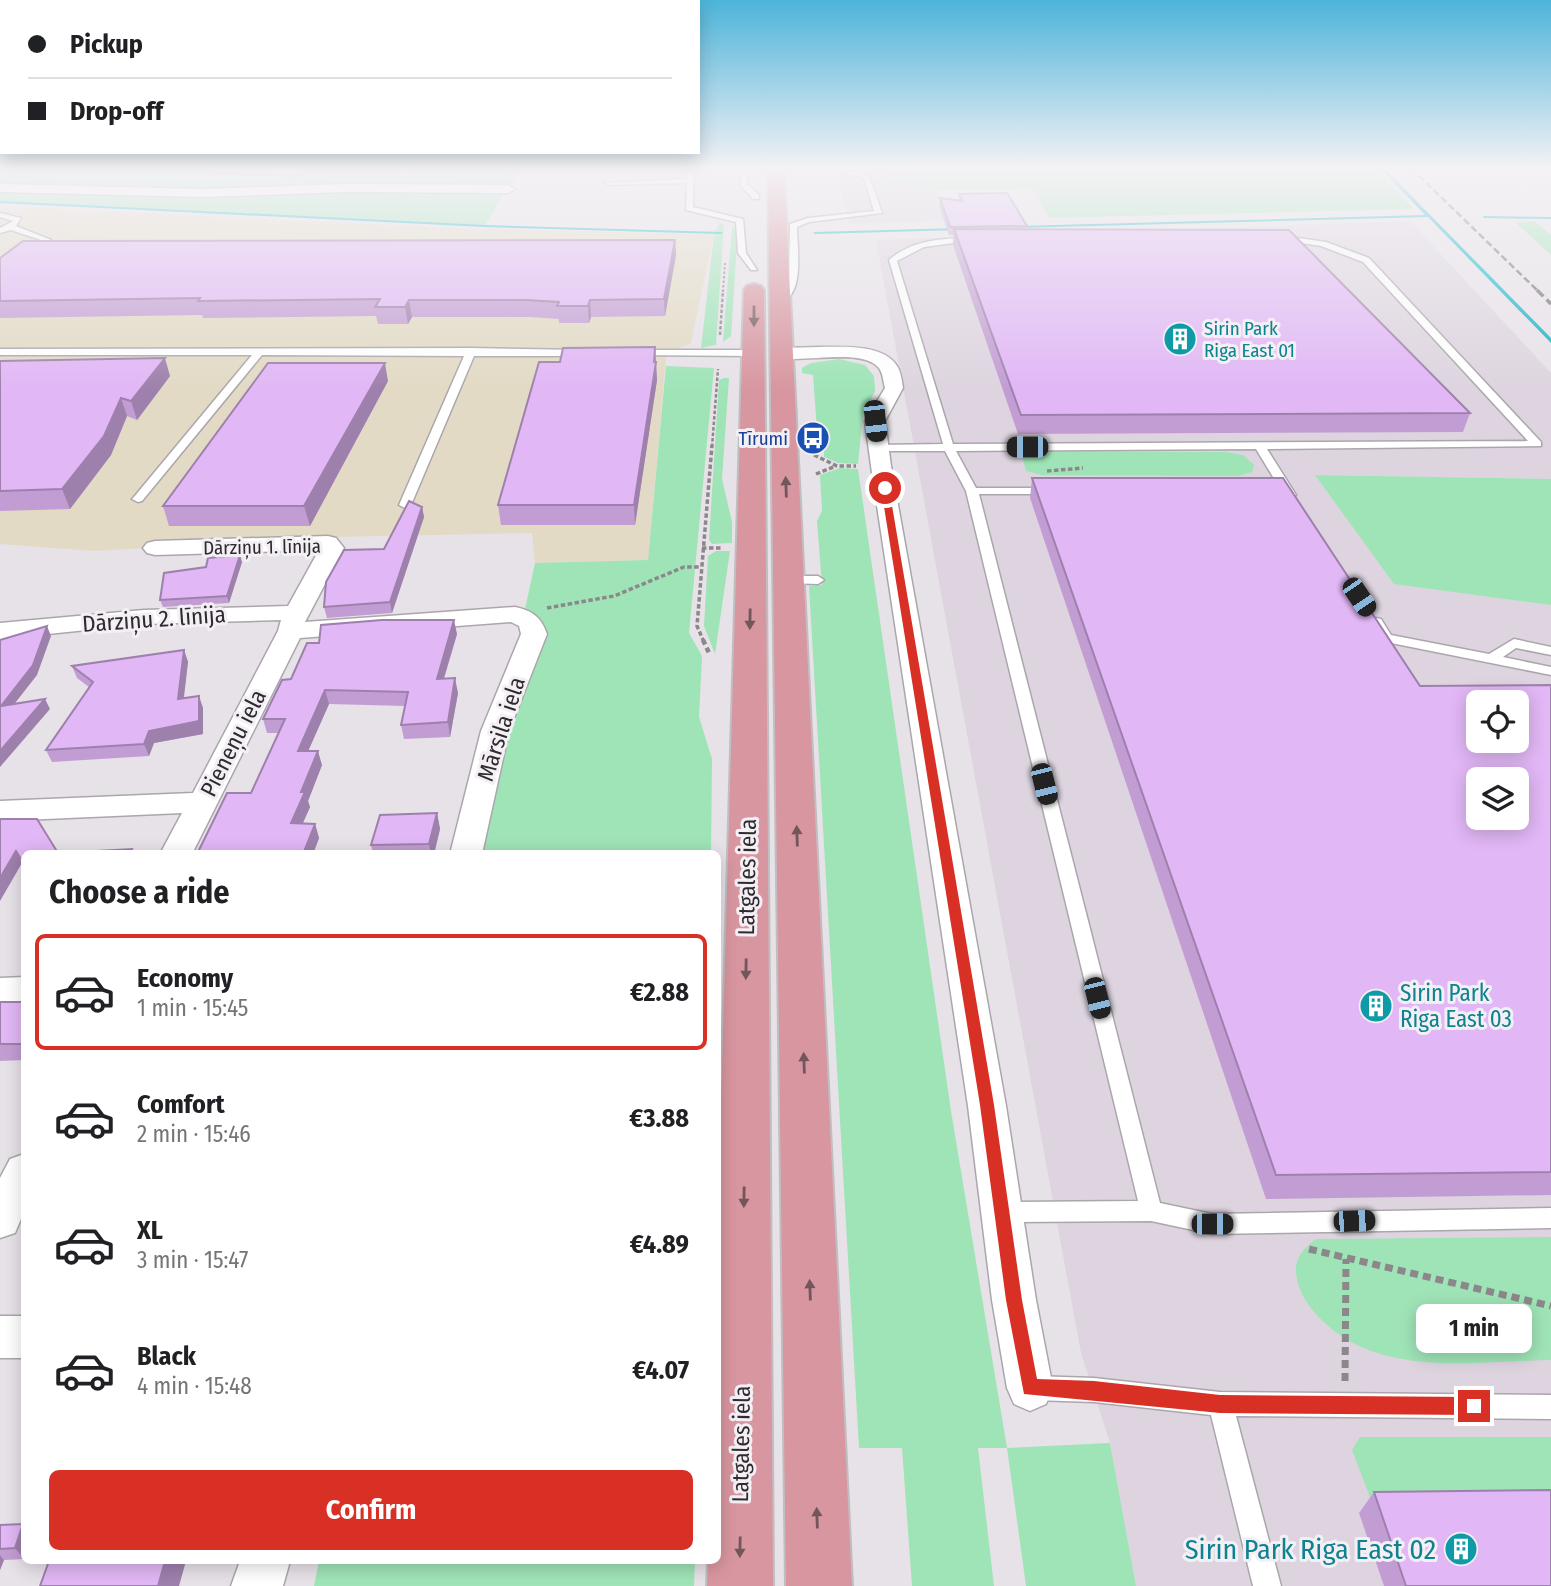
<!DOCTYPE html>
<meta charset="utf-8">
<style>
:root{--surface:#fff;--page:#f2f2f2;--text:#202124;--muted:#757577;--line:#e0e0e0;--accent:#d93025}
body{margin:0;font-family:"Fira Sans Condensed",sans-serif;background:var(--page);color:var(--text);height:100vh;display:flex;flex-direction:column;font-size:26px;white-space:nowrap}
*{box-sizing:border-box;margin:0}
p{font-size:23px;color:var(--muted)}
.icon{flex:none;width:38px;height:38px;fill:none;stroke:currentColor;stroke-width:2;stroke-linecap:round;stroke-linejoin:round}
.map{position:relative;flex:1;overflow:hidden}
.sheet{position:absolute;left:21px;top:850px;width:700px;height:714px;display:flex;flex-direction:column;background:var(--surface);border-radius:10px;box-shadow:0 4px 18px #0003}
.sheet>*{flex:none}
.guide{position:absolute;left:0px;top:0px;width:700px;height:154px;box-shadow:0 4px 18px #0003;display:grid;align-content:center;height:154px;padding:0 28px;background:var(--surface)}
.fabs{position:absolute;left:1466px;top:690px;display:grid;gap:14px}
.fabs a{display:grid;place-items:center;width:63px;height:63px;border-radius:10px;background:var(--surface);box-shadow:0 4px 18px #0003;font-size:35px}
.end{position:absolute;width:32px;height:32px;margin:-16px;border:9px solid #d93025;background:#fff;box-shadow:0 0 0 4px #fff}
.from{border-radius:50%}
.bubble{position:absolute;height:49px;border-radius:10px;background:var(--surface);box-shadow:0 4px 18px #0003;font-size:23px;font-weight:700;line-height:49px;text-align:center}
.car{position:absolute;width:21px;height:42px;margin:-21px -10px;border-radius:9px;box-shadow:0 0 5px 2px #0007;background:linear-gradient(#222 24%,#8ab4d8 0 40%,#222 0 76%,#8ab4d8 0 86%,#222 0)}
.guide b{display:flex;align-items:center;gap:24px;height:66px;font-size:26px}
.guide b+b{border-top:2px solid var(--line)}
.guide i{width:18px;height:18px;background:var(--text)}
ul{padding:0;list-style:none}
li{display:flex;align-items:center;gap:21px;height:116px;margin:0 14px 10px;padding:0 14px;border:4px solid transparent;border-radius:10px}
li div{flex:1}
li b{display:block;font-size:26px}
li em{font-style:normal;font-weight:700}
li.on{border-color:var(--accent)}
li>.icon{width:63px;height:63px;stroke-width:1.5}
h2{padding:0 28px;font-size:32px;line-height:84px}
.button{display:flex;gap:14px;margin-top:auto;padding:14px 28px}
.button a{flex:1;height:80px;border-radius:10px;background:var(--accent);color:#fff;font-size:28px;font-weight:700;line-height:80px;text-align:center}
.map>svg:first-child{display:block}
.built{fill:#ddd4df;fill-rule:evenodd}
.industrial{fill:#e2dac4}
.green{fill:#9fe4b7}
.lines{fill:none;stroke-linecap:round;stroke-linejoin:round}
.stream{fill:#06b5c4;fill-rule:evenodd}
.service-casing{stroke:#aba6ac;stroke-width:3}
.minor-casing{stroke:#aba6ac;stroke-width:3}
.trunk-casing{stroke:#c0bfc0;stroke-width:4}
.path-far4{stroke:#8b878b;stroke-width:2;stroke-dasharray:2.5 2;stroke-linecap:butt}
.path-far3{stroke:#8b878b;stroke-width:2.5;stroke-dasharray:3.5 2;stroke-linecap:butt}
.path-far2{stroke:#8b878b;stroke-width:3.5;stroke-dasharray:4.5 2.5;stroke-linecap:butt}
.path-far1{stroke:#8b878b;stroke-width:4.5;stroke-dasharray:5 3.5;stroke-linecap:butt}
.path{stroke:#8b878b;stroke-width:7;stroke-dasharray:8 5;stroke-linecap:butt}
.service{fill:#fff;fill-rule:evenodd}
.minor{fill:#fff;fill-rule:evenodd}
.trunk{fill:#d896a0;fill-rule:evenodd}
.rail-far1{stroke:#737074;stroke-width:2.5;stroke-dasharray:7 3.5;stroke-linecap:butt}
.rail{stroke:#737074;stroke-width:3.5;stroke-dasharray:9 4.5;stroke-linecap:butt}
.wall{fill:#c29dd3}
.shaded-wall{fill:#9e80ac}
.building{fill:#e1b7f5;stroke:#9e80ac;stroke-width:2;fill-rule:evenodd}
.oneway{fill:#71565b}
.route{fill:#d93025}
.labels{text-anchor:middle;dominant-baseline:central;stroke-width:6;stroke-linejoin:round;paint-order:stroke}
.far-culture-label{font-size:19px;fill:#0d838f;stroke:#f4eff5;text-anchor:start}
.far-transit-label{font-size:19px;fill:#164399;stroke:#f4eff5;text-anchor:end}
.far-street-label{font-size:19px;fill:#2d2b2d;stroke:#f4eff5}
.street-label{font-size:23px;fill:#2d2b2d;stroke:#f4eff5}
.culture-label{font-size:23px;fill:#0d838f;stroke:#f4eff5;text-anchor:start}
.near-culture-label{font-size:28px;fill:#0d838f;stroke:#f4eff5;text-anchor:end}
</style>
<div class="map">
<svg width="1551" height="1586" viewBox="0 0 1551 1586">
<rect width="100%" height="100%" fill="#e7e2e8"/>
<g class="built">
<path d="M836,168H887L899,171L884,182L938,190L953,220L849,224Z"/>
<path d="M1410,221L1551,373V479L1316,475L1394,583L1551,605V1586H1136L1110,1443L1081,1353L876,240ZM1479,702H1517V740H1479ZM1479,779H1517V817H1479Z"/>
</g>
<path class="industrial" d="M0,206L468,229L714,234L691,343L667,353L666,357L648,560L535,563L532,533L335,537L95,551L0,544Z"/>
<g class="green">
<path d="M0,168H165L414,176L417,174L289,168H524L508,188L244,190L0,185Z"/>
<path d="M936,168H1375L1414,209L1049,218L1033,189L938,190L883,182L899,171Z"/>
<path d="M0,190L505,191L485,226L0,202Z"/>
<path d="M1534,221L1551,235V255L1516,223Z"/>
<path d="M720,222L724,224L716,345L701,348L714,234Z"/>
<path d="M732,226L738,229L731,336L723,342Z"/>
<path d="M839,359L865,365L874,376L875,391L863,415L858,464L838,463L824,457V444L818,443L813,375L802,373V368L811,363Z"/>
<path d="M666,366L714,368L689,633L702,656L699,717L712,759L711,854H472L535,563L648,560Z"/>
<path d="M724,378H729L722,479L732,522V543L712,544L709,540L719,380Z"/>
<path d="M1034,452H1226L1243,455L1254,465L1252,472L1238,476L1042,475L1026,471L1022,455Z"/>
<path d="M840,468L858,469L951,1111L1007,1448L1110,1443L1136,1586H1026L1007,1448H978L994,1586H912L902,1448H859L809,586L822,585L817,521L822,511L820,475Z"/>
<path d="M1315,475L1551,479V605L1394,584Z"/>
<path d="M716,551H730L715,654L704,626L708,556Z"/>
<path d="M1551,1237V1360C1478,1361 1383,1378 1325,1323C1315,1314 1305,1302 1300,1289C1291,1265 1297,1253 1316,1239Z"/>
<path d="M1360,1437H1551V1511L1376,1513L1352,1450Z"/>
<path d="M319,1561H695L694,1586H314Z"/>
</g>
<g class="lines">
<g class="stream">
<path d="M1380,168H1384L1551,338V343L1428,217L1017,228L1015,227L1017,226L1425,215Z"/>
<path d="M0,201L485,225L721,232L723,233L721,234L485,227L0,203Z"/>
<path d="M1483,216L1551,217V219L1484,218Z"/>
<path d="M958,228L960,230L815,234L813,233L815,232Z"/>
</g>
<defs>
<g id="service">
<path d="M688,168H694L693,207L743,219L746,253L757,270H751L738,253L736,222L686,210L687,183L608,185L604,183L687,179Z"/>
<path d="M730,168L746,172L747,184L759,195V199H753L741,186L740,174Z"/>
<path d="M826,168H838L869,176L882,213L809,222L797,227C797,246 806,302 777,301V297L789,284L790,224L808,218L874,211L864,178Z"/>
<path d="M0,213L21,218L16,226L51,240L0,271V265L41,240L11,230L0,233V228L13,221L0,217Z"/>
<path d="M1278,235L1326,242L1369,258L1541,442V446L1267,449L1296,495L1290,498L1284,495L1256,449L956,451L976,488H1050L1056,491L1050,494H979L1160,1203L1212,1214L1551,1208V1228L1212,1234L1151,1221L1002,1222L994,1219L991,1212L994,1205L1002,1202L1138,1201L966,491L945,451H878L873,448L878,445L943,444L889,260C912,240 942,238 972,238L976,240L924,247L897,261L953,444L1528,441L1363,262L1321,246L1275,239Z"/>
<path d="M471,348L582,350L587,353L582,356H474L411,505L405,508L399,505L464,356L262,355L142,501L138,502L132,499L134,497L252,355H0V349Z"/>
<path d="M636,350H752L757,353L752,356L633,355L631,353Z"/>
<path d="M790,576H818L824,580L818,584L786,583V577Z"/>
<path d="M1376,618L1381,619L1391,635L1489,654L1514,639L1551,647V655L1516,648L1503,657L1551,667V675L1381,641L1369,622Z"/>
<path d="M1033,1376L1094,1378L1220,1392L1551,1395V1419L1236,1416L1281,1586H1253L1211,1415L1094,1402L1033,1400L1024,1397L1021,1388L1024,1379Z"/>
</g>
<g id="minor">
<path d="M209,168H301L303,171L297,175L215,172Z"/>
<path d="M0,184L202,189L346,184L508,185L515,189L508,193L346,192L202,197L0,192Z"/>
<path d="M821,347C844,347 883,344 897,366C901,372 902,381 903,388L885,421L891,466L1006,1106L1036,1300L1053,1388L1046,1404L1030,1411L1014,1404L1007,1388L992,1300L968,1106L871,466L865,421L885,388C883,381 883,372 878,367C857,345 785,369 771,353L780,348Z"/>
<path d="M328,536L336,538L344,548L305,622L515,607C533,611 541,617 547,634L509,731L482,854H450L481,731L521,634L519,626L511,622L300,638L192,854H160L182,813L0,821V801L193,793L278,631L281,620L144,624L0,639V623L144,610L288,606L319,550L155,555L147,553L143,548L147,543L155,541Z"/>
<path d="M24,977V1003L0,1004V978Z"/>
<path d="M24,1154V1212L15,1233L0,1238V1178L10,1159Z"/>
<rect x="0" y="1316" width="24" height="42"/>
<path d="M240,1561H290L283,1586H231Z"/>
</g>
<g id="trunk">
<path d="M768,168H784L852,1586H786Z"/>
<path d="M754,284L761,286L764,290L773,1586H707L708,1561H718V1210L744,290L747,286Z"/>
</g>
</defs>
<use href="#service" class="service-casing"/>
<use href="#minor" class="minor-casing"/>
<use href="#trunk" class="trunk-casing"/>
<path class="path-far4" d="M723,292L725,263"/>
<g class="path-far3">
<path d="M720,335L723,290"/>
<path d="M712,447L718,369"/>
</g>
<g class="path-far2">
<path d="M814,455L837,466H856"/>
<path d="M1047,471L1083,468"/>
<path d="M816,474L836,466"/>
<path d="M702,548H723"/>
<path d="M547,608L614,596L684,567H701"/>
<path d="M704,642L697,626L712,445"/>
</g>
<path class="path-far1" d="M703,640L710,655"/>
<g class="path">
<path d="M1309,1249L1551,1306"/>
<path d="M1345,1381L1346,1259"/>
</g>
<use href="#service" class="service"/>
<use href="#minor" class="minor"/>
<use href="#trunk" class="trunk"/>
<path class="rail-far1" d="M1411,168L1539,292"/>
<path class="rail" d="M1537,290L1551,304"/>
</g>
<g class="wall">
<path d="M959,194L1027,226L1026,229L1470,413L1463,432L1018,434L953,245V235H949L939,206L940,198L958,201Z"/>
<path d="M675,240L676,255L665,316L591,317L589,323H559V319L529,317H412L408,324H378L376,316L203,318L202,315L0,318V258Z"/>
<path d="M655,347L657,380L635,525H501L498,505L560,362Z"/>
<path d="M0,361L170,376L137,420L127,416L111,455L70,509L0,511Z"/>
<path d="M388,381L310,526H169L163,506Z"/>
<path d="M1032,478L1420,686L1551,685V1195L1266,1199L1030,498Z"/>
<path d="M422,507L424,517L392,613L327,618L324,607L384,549Z"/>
<path d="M242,562L229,603L163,607L160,600Z"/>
<path d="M457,634L444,679L458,693L450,737L404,739L401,725L405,706L329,704L308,751L322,765L308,801L310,807L303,823L315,824L319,838L313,854H197L251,793L279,733H267L263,719L291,679Z"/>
<path d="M184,650L188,662L184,698L203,708V734L154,743L149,756L52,762L46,750L89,687L77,678L72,666Z"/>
<path d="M437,813L440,829L434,854H373L371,845Z"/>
<path d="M0,1002H24V1060L0,1061Z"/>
<path d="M1374,1492L1551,1586H1384L1359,1513Z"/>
<path d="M23,1524L24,1525V1559L4,1560L0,1570V1525Z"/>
</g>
<g class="shaded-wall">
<path d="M675,240L676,255L665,316L664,299Z"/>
<path d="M409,300L412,317L408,324L405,307Z"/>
<path d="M590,300L591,317L589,323L588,306Z"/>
<path d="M655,347L657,380L635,525L634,505Z"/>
<path d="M165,358L170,376L137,420L131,401Z"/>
<path d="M385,363L388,381L310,526L304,506Z"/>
<path d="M121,398L127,416L111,455L70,509L62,489Z"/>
<path d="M422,507L424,517L392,613L390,602Z"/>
<path d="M240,555L242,562L229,603L227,596Z"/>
<path d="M454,620L457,634L439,694L437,679Z"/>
<path d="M47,626L51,636L37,675L5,716L1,706Z"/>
<path d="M184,650L188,662L182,711L178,699Z"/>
<path d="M455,678L458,693L450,737L448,722Z"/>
<path d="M325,690L329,704L302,765L298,751Z"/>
<path d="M199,696L203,708V734L154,743L149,756L144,744L149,731Z"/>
<path d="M45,699L50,709L0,767V751Z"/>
<path d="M318,751L322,765L308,801L310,807L296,838L291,823L301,792Z"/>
<path d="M437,813L440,829L434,854H431L429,844Z"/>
<path d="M315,824L319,838L313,854H303Z"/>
<path d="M16,851L22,863L0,901V878Z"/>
<path d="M23,1524L24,1525V1559L15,1548Z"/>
<path d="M0,1555L4,1560L0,1570Z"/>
<path d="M165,1561H186L179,1586H158Z"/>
</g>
<g class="building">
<path d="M1007,193L1027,226L950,227L940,198L963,201L959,194Z"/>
<path d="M954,229L1289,230L1470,413L1021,415Z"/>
<path d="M675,240L664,299L590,300L588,306H557L559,302L527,300H409L405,307H375L380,299L198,301L200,298L0,301V258L23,241Z"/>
<path d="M655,347L654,362H656L634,505H498L539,362H560L563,348Z"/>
<path d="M165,358L131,401L121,398L104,436L62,489L0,491V361Z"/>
<path d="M268,363H385L304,506H163Z"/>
<path d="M1032,478H1283L1420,686L1551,685V1172L1276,1175ZM1479,702H1517V740H1479ZM1479,779H1517V817H1479Z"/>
<path d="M409,501L422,507L390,602L324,607L326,582L344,550L384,549Z"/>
<path d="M240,555L227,596L160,600L164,573L206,567L208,558Z"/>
<path d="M382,620H454L437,679L455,678L448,722L401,725L408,692L325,690L298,751H318L301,792H305L291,823L315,824L303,854H197L227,793H251L285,719H263L282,680L291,679L307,643H319L321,625Z"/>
<path d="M47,626L33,665L1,706L45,699L0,751V640Z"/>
<path d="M184,650L178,699L199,696V721L149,731L144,744L46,750L93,682L72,666Z"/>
<path d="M437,813L429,844L371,845L380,815Z"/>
<path d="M0,819H37L58,853L54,854H24V864L16,851L0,878Z"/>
<path d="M132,849L130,854H96L97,851Z"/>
<rect x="0" y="1002" width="24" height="42"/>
<path d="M1551,1490V1586H1406L1374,1492Z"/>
<path d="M23,1524L15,1548L0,1549V1525Z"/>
<path d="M49,1561H165L158,1586H40Z"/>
</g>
<defs><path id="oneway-solid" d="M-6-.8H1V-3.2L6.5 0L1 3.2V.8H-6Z" transform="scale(1.75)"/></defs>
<g class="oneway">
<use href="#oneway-solid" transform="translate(754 316) rotate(90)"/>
<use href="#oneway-solid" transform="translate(786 487) rotate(-92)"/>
<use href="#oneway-solid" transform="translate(750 619) rotate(91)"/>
<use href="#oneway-solid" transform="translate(797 836) rotate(-92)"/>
<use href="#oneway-solid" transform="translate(746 969) rotate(91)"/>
<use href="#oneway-solid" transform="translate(804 1063) rotate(-92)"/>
<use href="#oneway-solid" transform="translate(744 1197) rotate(91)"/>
<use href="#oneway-solid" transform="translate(810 1290) rotate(-92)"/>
<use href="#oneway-solid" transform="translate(817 1518) rotate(-92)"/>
<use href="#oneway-solid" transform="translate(740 1547) rotate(91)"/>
</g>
<linearGradient id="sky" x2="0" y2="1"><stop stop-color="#4db4da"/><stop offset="0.43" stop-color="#f4f2f5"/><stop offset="1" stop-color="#f4f2f5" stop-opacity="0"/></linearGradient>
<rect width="1551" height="390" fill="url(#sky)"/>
<path class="route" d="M885,486L889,488L994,1105L1022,1300L1037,1379L1094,1381L1220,1395L1474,1397L1480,1400L1483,1406L1480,1412L1474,1415L1220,1413L1024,1394L1006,1300L980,1105L881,488Z"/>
<defs>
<symbol id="building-disc" viewBox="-11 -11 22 22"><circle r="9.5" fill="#0f9aa8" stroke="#f4eff5"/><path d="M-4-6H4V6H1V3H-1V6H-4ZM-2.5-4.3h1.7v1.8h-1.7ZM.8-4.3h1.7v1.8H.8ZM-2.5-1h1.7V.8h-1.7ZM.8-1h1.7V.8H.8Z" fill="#fff"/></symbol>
<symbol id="bus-disc" viewBox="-11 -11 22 22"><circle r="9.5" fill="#1a4fb4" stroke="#f4eff5"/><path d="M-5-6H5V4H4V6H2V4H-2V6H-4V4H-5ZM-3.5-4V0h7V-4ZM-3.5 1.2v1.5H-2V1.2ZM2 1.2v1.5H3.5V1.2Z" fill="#fff"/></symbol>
</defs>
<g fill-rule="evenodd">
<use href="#building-disc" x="1161" y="320" width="38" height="38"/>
<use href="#bus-disc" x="794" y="419" width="38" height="38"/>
<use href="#building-disc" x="1357" y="987" width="38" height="38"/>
<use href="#building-disc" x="1442" y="1530" width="38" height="38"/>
</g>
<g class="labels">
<g class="far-culture-label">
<text x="1204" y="328">Sirin Park<tspan x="1204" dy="22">Riga East 01</tspan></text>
</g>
<g class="far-transit-label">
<text x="788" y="438">Tīrumi</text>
</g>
<g class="far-street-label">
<text transform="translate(262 547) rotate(-1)">Dārziņu 1. līnija</text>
</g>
<g class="street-label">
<text transform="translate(154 619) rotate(-4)">Dārziņu 2. līnija</text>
<text transform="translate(501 729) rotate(-72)">Mārsila iela</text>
<text transform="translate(233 743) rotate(-63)">Pieneņu iela</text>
<text transform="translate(747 877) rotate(-89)">Latgales iela</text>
<text transform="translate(741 1444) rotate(-89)">Latgales iela</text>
</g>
<g class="culture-label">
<text x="1400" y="993">Sirin Park<tspan x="1400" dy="26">Riga East 03</tspan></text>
</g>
<g class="near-culture-label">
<text x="1436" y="1549">Sirin Park Riga East 02</text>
</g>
</g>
</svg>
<div class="fabs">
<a><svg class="icon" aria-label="locate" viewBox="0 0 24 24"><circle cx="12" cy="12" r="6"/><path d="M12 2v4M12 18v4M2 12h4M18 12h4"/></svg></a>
<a><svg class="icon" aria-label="layers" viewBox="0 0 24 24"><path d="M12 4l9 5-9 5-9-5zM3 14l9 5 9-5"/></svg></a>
</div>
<i class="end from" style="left:885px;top:488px"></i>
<i class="end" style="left:1474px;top:1406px"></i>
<div class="bubble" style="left:1416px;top:1304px;width:116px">1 min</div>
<i class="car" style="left:875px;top:421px;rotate:174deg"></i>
<i class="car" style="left:1027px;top:447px;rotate:270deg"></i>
<i class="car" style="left:1359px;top:597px;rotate:146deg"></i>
<i class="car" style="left:1044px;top:784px;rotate:166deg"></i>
<i class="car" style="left:1097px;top:998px;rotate:166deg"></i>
<i class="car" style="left:1354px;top:1221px;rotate:88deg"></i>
<i class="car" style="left:1212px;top:1224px;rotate:90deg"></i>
<div class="guide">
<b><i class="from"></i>Pickup</b>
<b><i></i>Drop-off</b>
</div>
<section class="sheet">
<h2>Choose a ride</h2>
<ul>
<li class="on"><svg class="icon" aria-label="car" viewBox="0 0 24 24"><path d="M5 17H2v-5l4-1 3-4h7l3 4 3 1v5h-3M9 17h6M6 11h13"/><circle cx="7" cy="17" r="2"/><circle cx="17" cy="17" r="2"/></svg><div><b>Economy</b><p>1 min · 15:45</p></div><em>€2.88</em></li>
<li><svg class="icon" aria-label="car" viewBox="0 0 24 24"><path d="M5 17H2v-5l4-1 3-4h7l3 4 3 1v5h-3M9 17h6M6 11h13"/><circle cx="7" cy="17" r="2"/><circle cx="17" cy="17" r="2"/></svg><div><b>Comfort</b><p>2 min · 15:46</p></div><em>€3.88</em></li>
<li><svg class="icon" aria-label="car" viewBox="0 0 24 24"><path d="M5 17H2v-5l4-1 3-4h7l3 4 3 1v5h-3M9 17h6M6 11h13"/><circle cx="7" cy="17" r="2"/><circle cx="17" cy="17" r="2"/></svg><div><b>XL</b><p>3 min · 15:47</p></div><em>€4.89</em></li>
<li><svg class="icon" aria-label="car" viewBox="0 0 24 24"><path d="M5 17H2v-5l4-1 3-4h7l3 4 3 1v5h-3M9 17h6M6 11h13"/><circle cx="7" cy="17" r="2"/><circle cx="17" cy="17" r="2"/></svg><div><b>Black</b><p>4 min · 15:48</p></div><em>€4.07</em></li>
</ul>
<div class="button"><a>Confirm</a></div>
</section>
</div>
